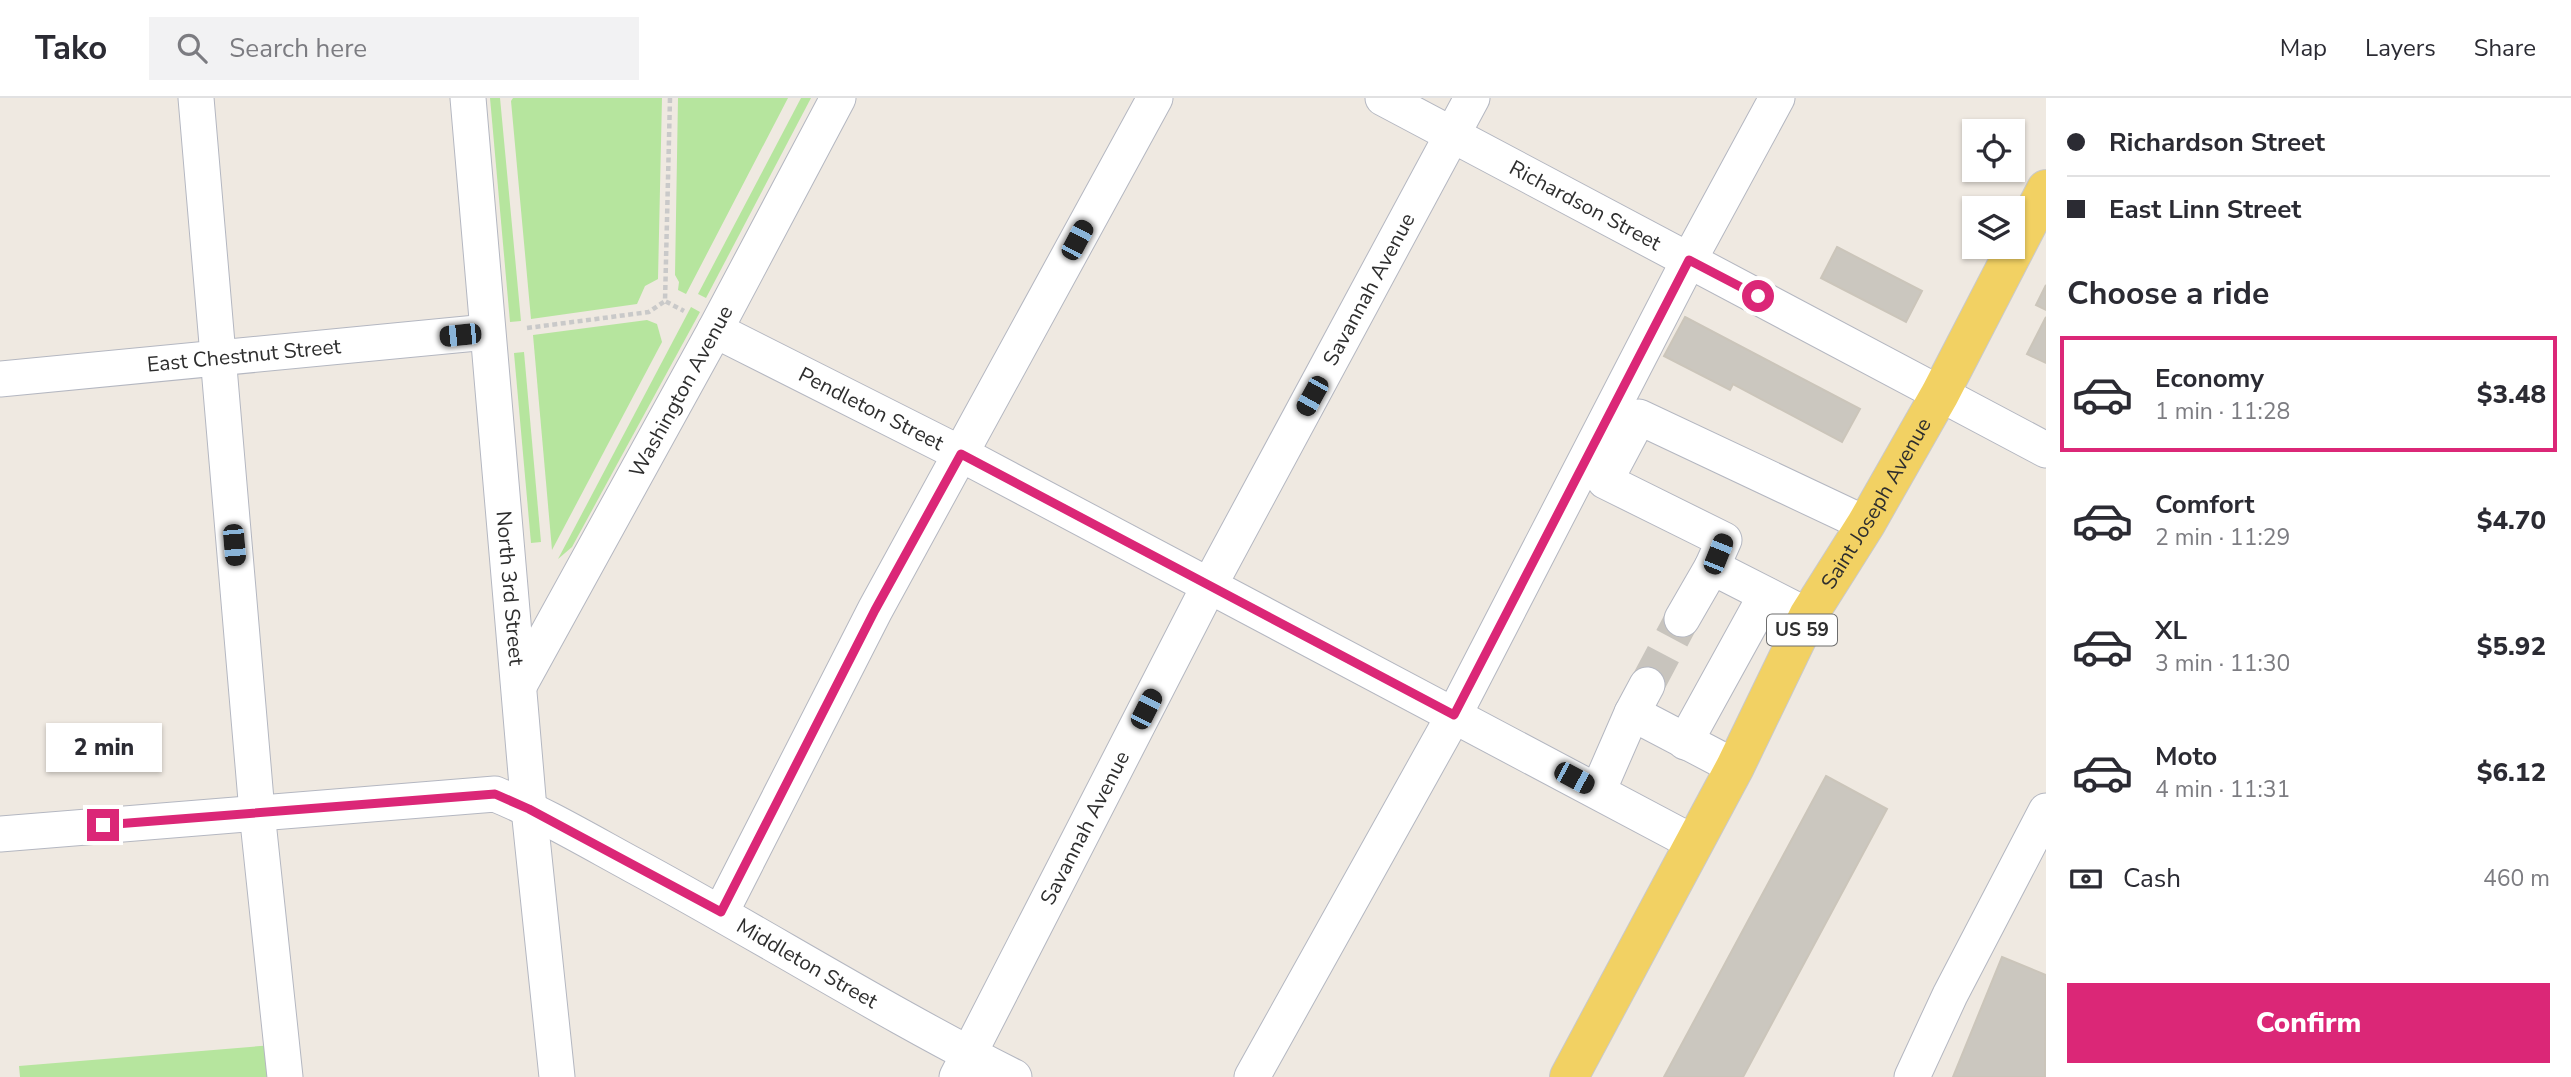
<!DOCTYPE html>
<meta charset="utf-8">
<style>
:root{--surface:#fff;--page:#f2f2f3;--text:#2b2b33;--muted:#7c7c81;--line:#e1e1e2;--accent:#db2777}
body{margin:0;font-family:"Nunito Sans",sans-serif;background:var(--page);color:var(--text);height:100vh;display:flex;flex-direction:column;font-size:26px;white-space:nowrap}
*{box-sizing:border-box;margin:0}
p{font-size:23px;color:var(--muted)}
.icon{flex:none;width:38px;height:38px;fill:none;stroke:currentColor;stroke-width:2;stroke-linecap:round;stroke-linejoin:round}
.map{position:relative;flex:1;overflow:hidden}
.side{display:flex;flex-direction:column;background:var(--surface);width:525px}
.side>*{flex:none}
.hud{display:grid;align-content:center;height:154px;padding:0 21px;background:var(--surface)}
.controls{position:absolute;left:1962px;top:21px;display:grid;gap:14px}
.controls a{display:grid;place-items:center;width:63px;height:63px;border-radius:0px;background:var(--surface);box-shadow:0 2px 5px #0004;font-size:35px}
.end{position:absolute;width:32px;height:32px;margin:-16px;border:9px solid #db2777;background:#fff;box-shadow:0 0 0 4px #fff}
.from{border-radius:50%}
.bubble{position:absolute;height:49px;border-radius:0px;background:var(--surface);box-shadow:0 2px 5px #0004;font-size:23px;font-weight:800;line-height:49px;text-align:center}
.car{position:absolute;width:21px;height:42px;margin:-21px -10px;border-radius:9px;box-shadow:0 0 5px 2px #0007;background:linear-gradient(#222 24%,#8ab4d8 0 40%,#222 0 76%,#8ab4d8 0 86%,#222 0)}
.hud b{display:flex;align-items:center;gap:24px;height:66px;font-size:26px}
.hud b+b{border-top:2px solid var(--line)}
.hud i{width:18px;height:18px;background:var(--text)}
ul{padding:0;list-style:none}
li{display:flex;align-items:center;gap:21px;height:116px;margin:0 14px 10px;padding:0 7px;border:4px solid transparent;border-radius:0px}
li div{flex:1}
li b{display:block;font-size:26px}
li em{font-style:normal;font-weight:800}
li.selected{border-color:var(--accent)}
li>.icon{width:63px;height:63px;stroke-width:1.5}
h2{padding:0 21px;font-size:32px;line-height:84px}
.pay{display:flex;align-items:center;gap:18px;height:77px;padding:0 21px;font-size:26px}
.pay p{margin-inline-start:auto}
.primary-button{display:flex;gap:14px;margin-top:auto;padding:14px 21px}
.primary-button a{flex:1;height:80px;border-radius:0px;background:var(--accent);color:#fff;font-size:28px;font-weight:800;line-height:80px;text-align:center}
header{display:flex;align-items:center;gap:42px;box-sizing:border-box;height:98px;padding:0 35px;background:var(--surface);border-bottom:2px solid var(--line)}
header strong{font-size:33px}
nav{display:flex;gap:38px;margin-inline-start:auto;font-size:24px}
.search{width:490px;height:63px;background:var(--page);display:flex;align-items:center;gap:18px;box-sizing:border-box;padding:0 24px;border-radius:0px;color:var(--muted);font-size:26px}
main{display:flex;flex:1;min-height:0}
.map>svg:first-child{display:block}
.green{fill:#b6e59e}
.building{fill:#cbc7bf;stroke:#cbc5ba;stroke-width:2}
.lines{fill:none;stroke-linecap:round;stroke-linejoin:round}
.minor-tunnel{stroke:#c8c4bd;stroke-width:35;stroke-dasharray:35 18;stroke-linecap:butt}
.minor-casing{stroke:#b4b7c1;stroke-width:37}
.major-casing{stroke:#c9c9c9;stroke-width:40}
.path{stroke:#c9c9c9;stroke-width:4.5;stroke-dasharray:5 3.5;stroke-linecap:butt}
.minor{stroke:#fff;stroke-width:35}
.major{stroke:#f2d163;stroke-width:38}
.route{stroke:#db2777;stroke-width:9}
.labels{text-anchor:middle;dominant-baseline:central;stroke-width:5;stroke-linejoin:round;paint-order:stroke}
.shield{fill:#fff;stroke:#6d6d6d;stroke-width:2}
.shield-label{font-size:19px;font-weight:bold;fill:#2e2e2e}
.street-label{font-size:21px;fill:#2e2e2e;stroke:#fff}
</style>
<header>
<strong>Tako</strong>
<div class="search"><svg class="icon" aria-label="search" viewBox="0 0 24 24"><circle cx="10" cy="10" r="6"/><path d="M15 15l6 6"/></svg>Search here</div>
<nav><a>Map</a><a>Layers</a><a>Share</a></nav>
</header>
<main>
<div class="map">
<svg width="2046" height="979" viewBox="0 0 2046 979">
<rect width="100%" height="100%" fill="#efe9e1"/>
<g class="green">
<path d="M490,0H500L521,223L510,224Z"/>
<path d="M513,0H662L658,181L645,188L637,206L531,221L511,3Z"/>
<path d="M678,0H788L686,196L678,192L679,184L675,177Z"/>
<path d="M801,0H811L706,200L698,196Z"/>
<path d="M691,209L700,214L572,449L558,461Z"/>
<path d="M647,222L657,226L662,244L552,452L533,237Z"/>
<path d="M524,254L541,444L531,445L514,255Z"/>
<path d="M273,947L276,979H20L19,968Z"/>
</g>
<g class="building">
<path d="M1837,149L1922,193L1906,224L1821,180Z"/>
<path d="M2046,187V212L2036,207Z"/>
<path d="M1685,219L1860,311L1842,344L1733,286L1730,292L1664,258Z"/>
<path d="M2046,219V265L2027,256Z"/>
<path d="M1826,678L1887,711L1743,979H1664Z"/>
<path d="M2002,859L2046,877L2045,979H1953Z"/>
</g>
<g class="lines">
<path class="minor-tunnel" d="M1647,587L1682,521"/>
<defs>
<g id="minor">
<path d="M196,0L257,714L285,979"/>
<path id="s1" d="M468,0L529,711L557,979"/>
<path id="s2" d="M1383,0L2046,352"/>
<path id="s3" d="M715,232L961,356L1694,745"/>
<path id="s4" d="M0,281L487,234"/>
<path d="M1712,469L1724,442L1605,383L1639,319L1866,426"/>
<path d="M1682,521L1712,469L1808,518"/>
<path id="s5" d="M520,586L715,232L838,0"/>
<path d="M1647,587L1632,615L1735,669"/>
<path d="M1685,644L1766,497"/>
<path d="M1598,693L1632,615"/>
<path id="s6" d="M0,736L495,696C543,716 587,742 633,767C761,836 884,914 1014,979"/>
<path d="M721,814L875,512L1155,0"/>
<path id="s7" d="M957,979L1209,488L1472,0"/>
<path d="M1252,979L1454,617L1689,162L1777,0"/>
<path d="M1912,979L1950,897L2046,713"/>
</g>
<g id="major">
<path id="s8" d="M1569,979L1735,669L1808,518L1866,426L1940,296L2046,91"/>
</g>
</defs>
<use href="#minor" class="minor-casing"/>
<use href="#major" class="major-casing"/>
<g class="path">
<path d="M670,0L665,203L684,213"/>
<path d="M527,230L649,214L665,203"/>
</g>
<use href="#minor" class="minor"/>
<use href="#major" class="major"/>
</g>
<g class="lines">
<path class="route" d="M103,727L495,696L529,711L721,814L875,512L961,356L1454,617L1689,162L1758,198"/>
</g>
<g class="labels">
<rect class="shield" x="1767" y="516.5" width="70" height="31" rx="5"/>
<g class="shield-label">
<text x="1802" y="532">US 59</text>
</g>
<g class="street-label">
<text stroke="none"><textPath href="#s2" startOffset="229">Richardson Street</textPath></text>
<text stroke="none"><textPath href="#s7" startOffset="889">Savannah Avenue</textPath></text>
<text stroke="none"><textPath href="#s4" startOffset="245">East Chestnut Street</textPath></text>
<text stroke="none"><textPath href="#s5" startOffset="334">Washington Avenue</textPath></text>
<text stroke="none"><textPath href="#s3" startOffset="175">Pendleton Street</textPath></text>
<text stroke="none"><textPath href="#s8" startOffset="651">Saint Joseph Avenue</textPath></text>
<text stroke="none"><textPath href="#s1" startOffset="492">North 3rd Street</textPath></text>
<text stroke="none"><textPath href="#s7" startOffset="280">Savannah Avenue</textPath></text>
<text stroke="none"><textPath href="#s6" startOffset="852">Middleton Street</textPath></text>
</g>
</g>
</svg>
<div class="controls">
<a><svg class="icon" aria-label="locate" viewBox="0 0 24 24"><circle cx="12" cy="12" r="6"/><path d="M12 2v4M12 18v4M2 12h4M18 12h4"/></svg></a>
<a><svg class="icon" aria-label="layers" viewBox="0 0 24 24"><path d="M12 4l9 5-9 5-9-5zM3 14l9 5 9-5"/></svg></a>
</div>
<i class="end from" style="left:1758px;top:198px"></i>
<i class="end" style="left:103px;top:727px"></i>
<div class="bubble" style="left:46px;top:625px;width:116px">2 min</div>
<i class="car" style="left:1077px;top:142px;rotate:28deg"></i>
<i class="car" style="left:460px;top:237px;rotate:264deg"></i>
<i class="car" style="left:1312px;top:298px;rotate:209deg"></i>
<i class="car" style="left:234px;top:447px;rotate:175deg"></i>
<i class="car" style="left:1718px;top:456px;rotate:22deg"></i>
<i class="car" style="left:1146px;top:611px;rotate:27deg"></i>
<i class="car" style="left:1574px;top:680px;rotate:118deg"></i>
</div>
<section class="side">
<div class="hud">
<b><i class="from"></i>Richardson Street</b>
<b><i></i>East Linn Street</b>
</div>
<h2>Choose a ride</h2>
<ul>
<li class="selected"><svg class="icon" aria-label="car" viewBox="0 0 24 24"><path d="M5 17H2v-5l4-1 3-4h7l3 4 3 1v5h-3M9 17h6M6 11h13"/><circle cx="7" cy="17" r="2"/><circle cx="17" cy="17" r="2"/></svg><div><b>Economy</b><p>1 min · 11:28</p></div><em>$3.48</em></li>
<li><svg class="icon" aria-label="car" viewBox="0 0 24 24"><path d="M5 17H2v-5l4-1 3-4h7l3 4 3 1v5h-3M9 17h6M6 11h13"/><circle cx="7" cy="17" r="2"/><circle cx="17" cy="17" r="2"/></svg><div><b>Comfort</b><p>2 min · 11:29</p></div><em>$4.70</em></li>
<li><svg class="icon" aria-label="car" viewBox="0 0 24 24"><path d="M5 17H2v-5l4-1 3-4h7l3 4 3 1v5h-3M9 17h6M6 11h13"/><circle cx="7" cy="17" r="2"/><circle cx="17" cy="17" r="2"/></svg><div><b>XL</b><p>3 min · 11:30</p></div><em>$5.92</em></li>
<li><svg class="icon" aria-label="car" viewBox="0 0 24 24"><path d="M5 17H2v-5l4-1 3-4h7l3 4 3 1v5h-3M9 17h6M6 11h13"/><circle cx="7" cy="17" r="2"/><circle cx="17" cy="17" r="2"/></svg><div><b>Moto</b><p>4 min · 11:31</p></div><em>$6.12</em></li>
</ul>
<div class="pay"><svg class="icon" aria-label="cash" viewBox="0 0 24 24"><path d="M3 7h18v10H3z"/><circle cx="12" cy="12" r="2"/></svg>Cash<p>460 m</p></div>
<div class="primary-button"><a>Confirm</a></div>
</section>
</main>
